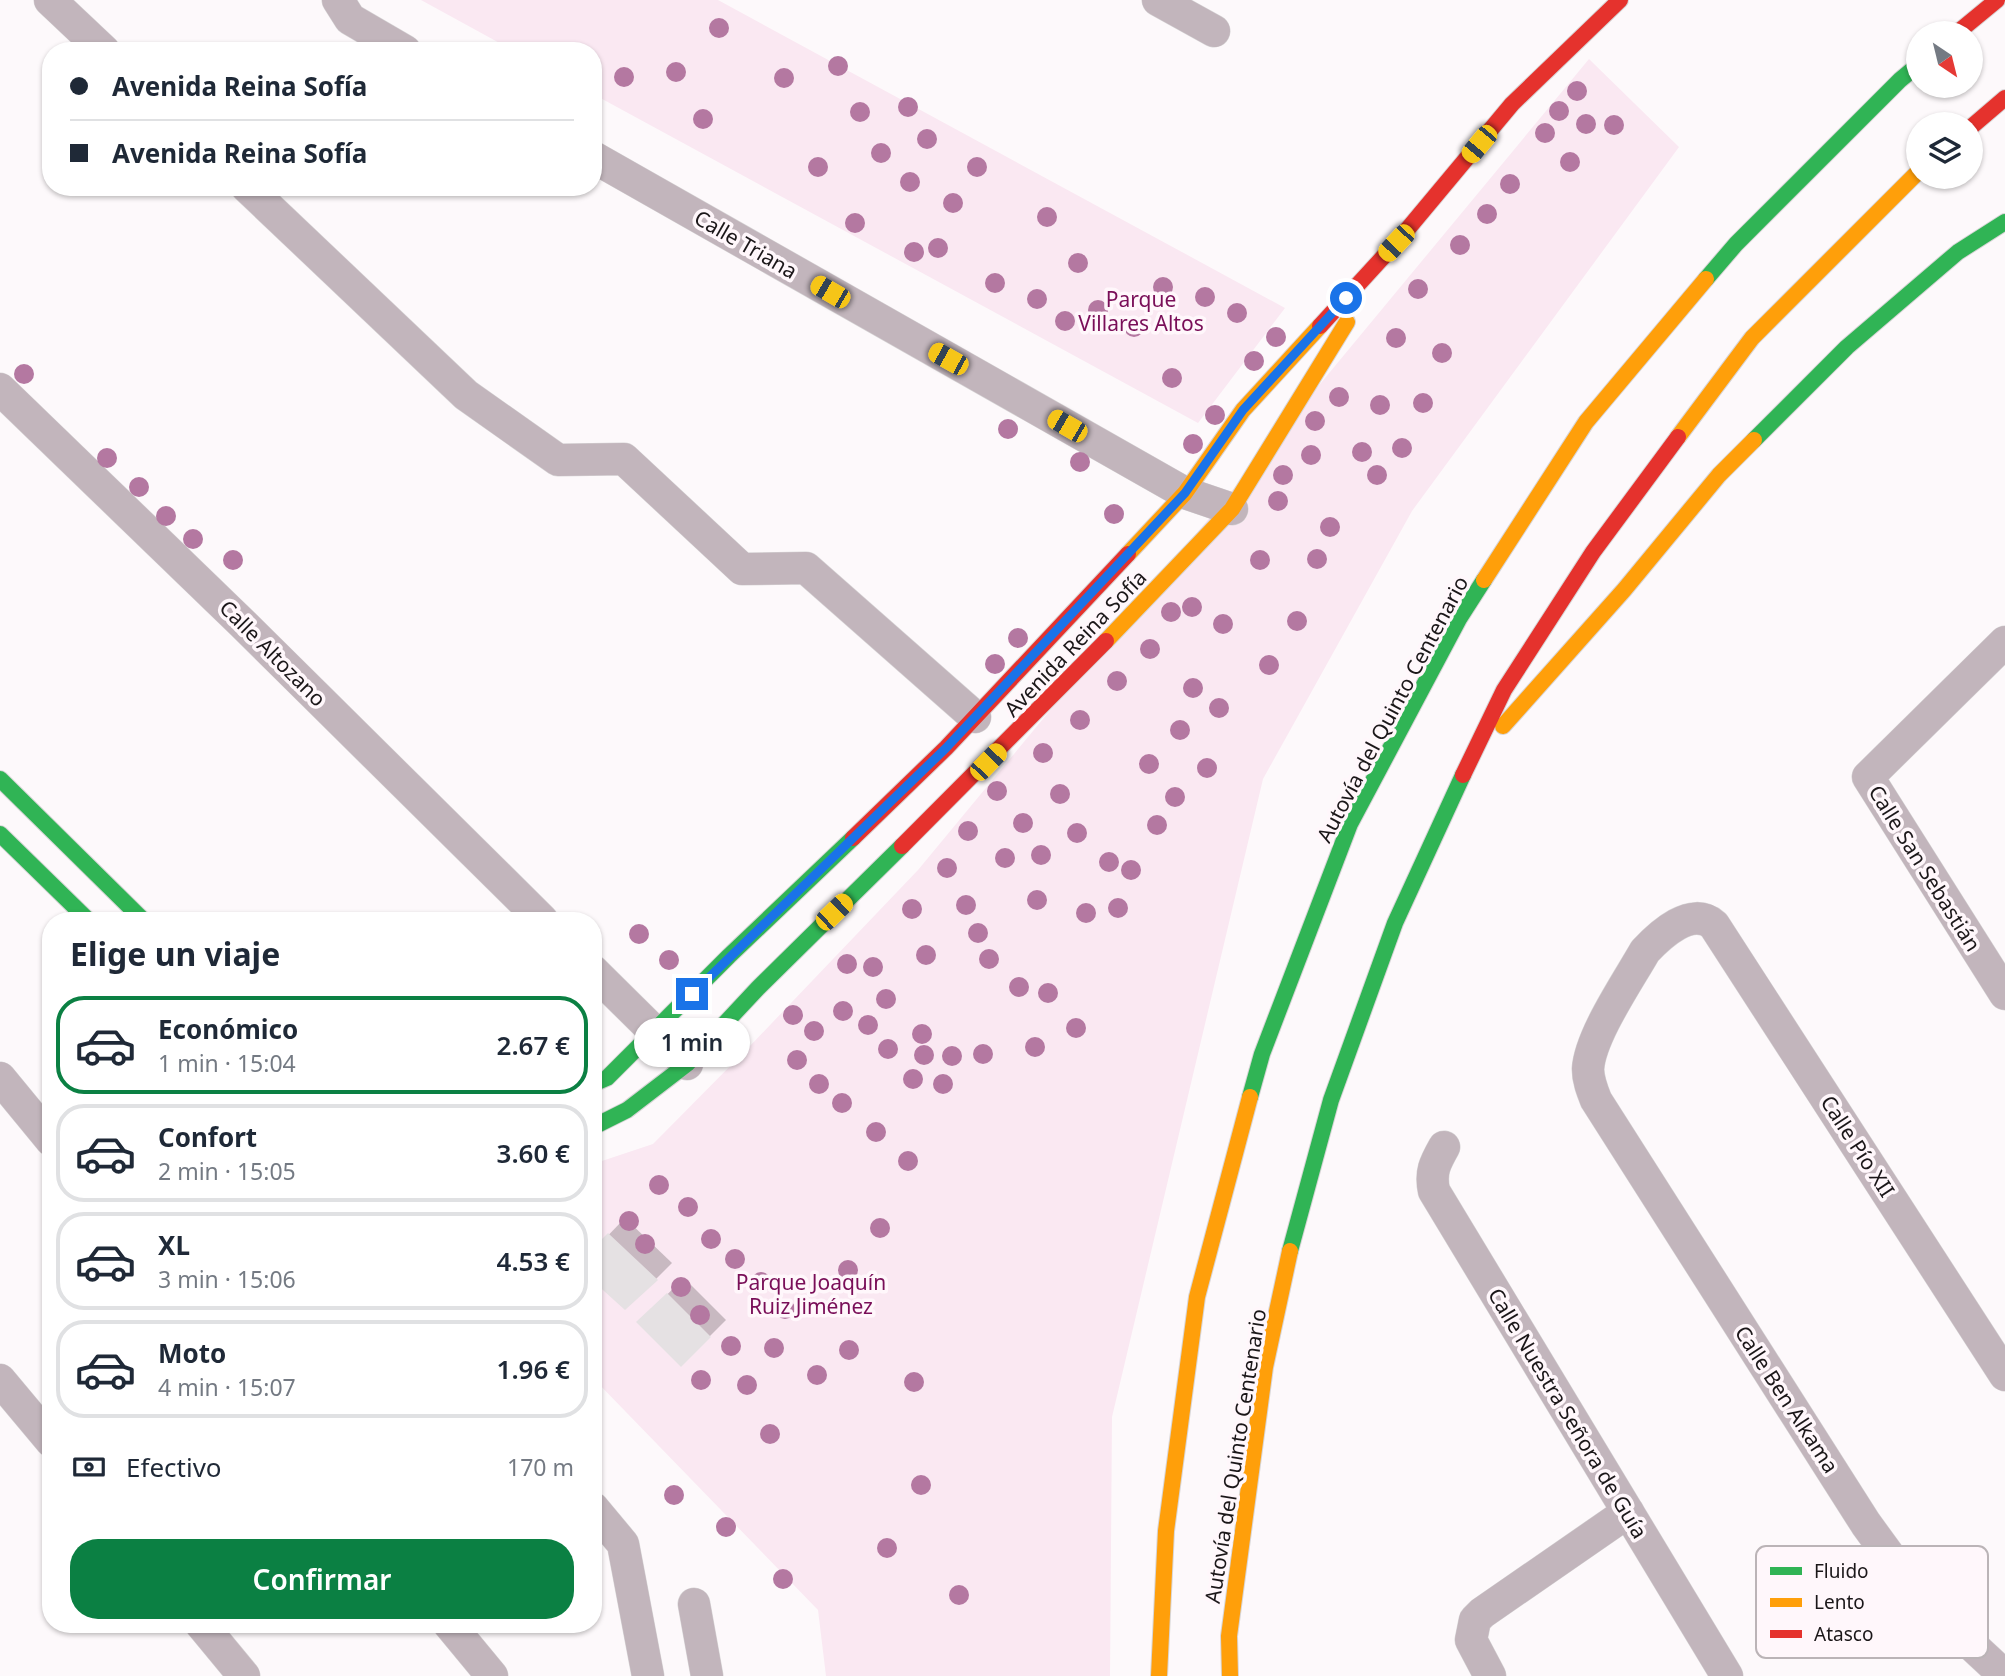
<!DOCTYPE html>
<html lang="es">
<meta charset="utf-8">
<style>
:root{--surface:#fff;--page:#f6f6f7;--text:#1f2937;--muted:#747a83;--line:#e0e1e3;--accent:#0b8043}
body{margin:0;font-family:"Noto Sans",sans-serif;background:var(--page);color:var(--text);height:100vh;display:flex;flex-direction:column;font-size:26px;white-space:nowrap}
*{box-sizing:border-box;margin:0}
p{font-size:23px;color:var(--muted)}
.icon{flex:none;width:38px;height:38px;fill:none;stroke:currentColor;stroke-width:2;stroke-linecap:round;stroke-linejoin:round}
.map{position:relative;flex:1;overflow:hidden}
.panel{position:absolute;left:42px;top:912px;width:560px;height:721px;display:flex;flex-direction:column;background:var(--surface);border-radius:28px;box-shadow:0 2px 5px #0004}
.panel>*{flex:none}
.top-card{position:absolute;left:42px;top:42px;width:560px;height:154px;border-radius:28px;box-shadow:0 2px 5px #0004;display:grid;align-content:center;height:154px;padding:0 28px;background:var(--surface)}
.needle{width:46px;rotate:145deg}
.fabs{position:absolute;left:1906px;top:21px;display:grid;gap:14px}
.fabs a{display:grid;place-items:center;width:77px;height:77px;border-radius:50%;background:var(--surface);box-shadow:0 2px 5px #0004;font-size:35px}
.end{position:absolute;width:32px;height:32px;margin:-16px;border:9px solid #1a73e8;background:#fff;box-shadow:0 0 0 4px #fff}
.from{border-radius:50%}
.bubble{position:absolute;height:49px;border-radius:24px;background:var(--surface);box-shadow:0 2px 5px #0004;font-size:23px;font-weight:600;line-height:49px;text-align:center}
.car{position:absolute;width:21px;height:42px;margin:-21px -10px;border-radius:9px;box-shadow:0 0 5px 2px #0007;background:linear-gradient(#f5c518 24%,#345 0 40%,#f5c518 0 76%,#345 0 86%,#f5c518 0)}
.top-card b{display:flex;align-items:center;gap:24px;height:66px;font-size:26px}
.top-card b+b{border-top:2px solid var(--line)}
.top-card i{width:18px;height:18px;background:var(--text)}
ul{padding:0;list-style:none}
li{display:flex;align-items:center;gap:21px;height:98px;margin:0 14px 10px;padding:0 14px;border:4px solid var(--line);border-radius:28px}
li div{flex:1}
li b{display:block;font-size:26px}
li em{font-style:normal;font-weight:600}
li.current{border-color:var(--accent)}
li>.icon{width:63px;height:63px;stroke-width:1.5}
h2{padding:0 28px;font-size:32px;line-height:84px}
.pay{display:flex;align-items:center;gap:18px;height:77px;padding:0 28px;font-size:26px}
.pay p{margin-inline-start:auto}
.cta{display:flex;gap:14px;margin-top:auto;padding:14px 28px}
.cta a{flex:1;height:80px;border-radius:28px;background:var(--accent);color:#fff;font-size:28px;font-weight:600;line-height:80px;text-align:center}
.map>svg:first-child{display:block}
.green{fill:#fae8f2}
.shadow{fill:#0003}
.building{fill:#e5e1e3}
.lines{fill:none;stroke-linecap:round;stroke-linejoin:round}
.street-casing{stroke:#d8d6d7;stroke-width:33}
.fast-casing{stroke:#d8d6d7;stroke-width:18}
.slow-casing{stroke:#d8d6d7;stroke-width:18}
.jam-casing{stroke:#d8d6d7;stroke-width:18}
.street{stroke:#c2b5bc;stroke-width:32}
.fast{stroke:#30b455;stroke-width:16}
.slow{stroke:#ff9f0a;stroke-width:16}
.jam{stroke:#e5322d;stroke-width:16}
.tree{fill:#b478a1}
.route{stroke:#1a73e8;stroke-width:9}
.labels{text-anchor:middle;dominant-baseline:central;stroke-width:7;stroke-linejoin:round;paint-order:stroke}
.street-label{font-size:21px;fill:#1b1719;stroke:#fff7fb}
.park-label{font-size:21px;fill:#790e58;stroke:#fff7fb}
.key{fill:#fff7fb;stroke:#bbb4b7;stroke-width:2}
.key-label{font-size:19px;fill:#1b1719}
</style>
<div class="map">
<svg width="2005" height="1676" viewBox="0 0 2005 1676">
<rect width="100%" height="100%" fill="#fdf9fb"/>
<g class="green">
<path d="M421,0H718L1285,308L1198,423L593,94V51H514Z"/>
<path d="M1589,59L1679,147L1412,511L1263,779L1112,1417L1110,1676H826L818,1610L593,1378V1164L653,1144L749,1047L918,870Z"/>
</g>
<g class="shadow">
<path d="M625,1218L672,1263L656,1279L593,1251Z"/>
<path d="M684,1278L726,1320L681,1365L639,1322Z"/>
</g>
<g class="building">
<path d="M608,1233L658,1280L625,1310L593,1281V1248Z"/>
<path d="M667,1293L711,1337L681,1367L636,1322Z"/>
</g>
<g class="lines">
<defs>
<g id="street">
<path d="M50,0L104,51"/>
<path d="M338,0L350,19L405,51"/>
<path d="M1158,0L1214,31"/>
<path d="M593,157L1185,493L1232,509"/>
<path d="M247,187L466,395L558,460L624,459L742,569L806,568L975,717"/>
<path d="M0,389L242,623L542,920"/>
<path d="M2005,642L1868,777L2005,994"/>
<path d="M593,971L687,1064"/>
<path d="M0,1078L51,1140"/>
<path d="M1444,1147C1435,1163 1430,1172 1434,1191L1727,1676"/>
<path d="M2005,1375L1714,925C1692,905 1660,935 1645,951C1628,981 1590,1036 1588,1069C1588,1080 1592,1090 1596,1100L1866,1524L1917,1594L2005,1676"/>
<path d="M0,1380L51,1441"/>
<path d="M593,1508L623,1544L648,1676"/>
<path d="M694,1604L707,1676"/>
<path d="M201,1624L244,1676"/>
<path d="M449,1624L492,1676"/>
<path d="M1490,1676L1471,1640L1475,1620L1482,1613L1628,1512"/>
</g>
<g id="fast">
<path d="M1706,279L1736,244L1900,80L1918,65"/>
<path d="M1754,440L1847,347L1958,252L2005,222"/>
<path d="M0,779L143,920"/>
<path d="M0,834L88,920"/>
<path d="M593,1084L607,1078L729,956L853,838"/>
<path d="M1250,1097L1262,1054L1350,824L1459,619L1484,580"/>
<path d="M593,1127L627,1110L687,1064L758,988L902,846"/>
<path d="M1290,1251L1331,1100L1395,923L1463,775"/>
</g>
<g id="slow">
<path d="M1678,437L1752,338L1918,172"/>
<path d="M1128,554L1185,493L1243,410L1320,326"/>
<path d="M1484,580L1586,422L1706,279"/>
<path d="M1106,641L1232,509L1347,322"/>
<path d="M1503,726L1624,590L1719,475L1754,440"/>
<path d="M1159,1676L1166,1531L1197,1297L1250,1097"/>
<path d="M1230,1676L1229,1636L1265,1367L1290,1251"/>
</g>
<g id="jam">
<path d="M1957,33L1997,0"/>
<path d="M1970,128L2005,98"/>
<path d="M1320,326L1396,243L1512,104L1620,0"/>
<path d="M1463,775L1504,690L1593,552L1678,437"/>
<path d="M853,838L946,748L1128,554"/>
<path d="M902,846L1106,641"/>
</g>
</defs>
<use href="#street" class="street-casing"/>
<use href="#fast" class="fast-casing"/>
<use href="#slow" class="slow-casing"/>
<use href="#jam" class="jam-casing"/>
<use href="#street" class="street"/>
<use href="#fast" class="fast"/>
<use href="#slow" class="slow"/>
<use href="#jam" class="jam"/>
</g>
<g class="tree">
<circle cx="719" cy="28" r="10"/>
<circle cx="838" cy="66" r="10"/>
<circle cx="676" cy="72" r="10"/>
<circle cx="624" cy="77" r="10"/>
<circle cx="784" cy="78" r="10"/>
<circle cx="1577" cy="91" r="10"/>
<circle cx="908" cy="107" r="10"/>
<circle cx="1559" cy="111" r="10"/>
<circle cx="860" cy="112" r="10"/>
<circle cx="703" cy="119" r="10"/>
<circle cx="1586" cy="124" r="10"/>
<circle cx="1614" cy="125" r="10"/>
<circle cx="1545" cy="133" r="10"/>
<circle cx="927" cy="139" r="10"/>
<circle cx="881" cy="153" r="10"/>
<circle cx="1570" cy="162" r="10"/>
<circle cx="818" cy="167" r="10"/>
<circle cx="977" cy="167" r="10"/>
<circle cx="910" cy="182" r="10"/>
<circle cx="1510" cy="184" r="10"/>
<circle cx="953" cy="203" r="10"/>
<circle cx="1487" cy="214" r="10"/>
<circle cx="1047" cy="217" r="10"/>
<circle cx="855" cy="223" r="10"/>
<circle cx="1460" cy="245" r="10"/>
<circle cx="938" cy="248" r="10"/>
<circle cx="914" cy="252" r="10"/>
<circle cx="1078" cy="263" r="10"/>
<circle cx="995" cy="283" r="10"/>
<circle cx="1163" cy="287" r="10"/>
<circle cx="1418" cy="289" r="10"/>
<circle cx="1205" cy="297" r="10"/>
<circle cx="1037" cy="299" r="10"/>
<circle cx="1098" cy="310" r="10"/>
<circle cx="1237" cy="313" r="10"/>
<circle cx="1065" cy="321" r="10"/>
<circle cx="1134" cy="327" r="10"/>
<circle cx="1276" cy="337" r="10"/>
<circle cx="1396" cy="338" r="10"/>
<circle cx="1442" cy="353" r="10"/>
<circle cx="1254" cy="361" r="10"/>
<circle cx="24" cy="374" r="10"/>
<circle cx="1172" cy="378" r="10"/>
<circle cx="1339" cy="397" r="10"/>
<circle cx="1423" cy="403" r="10"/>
<circle cx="1380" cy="405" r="10"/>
<circle cx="1215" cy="415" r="10"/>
<circle cx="1315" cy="421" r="10"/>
<circle cx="1008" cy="429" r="10"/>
<circle cx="1193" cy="444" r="10"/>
<circle cx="1402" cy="448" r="10"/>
<circle cx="1362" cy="452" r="10"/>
<circle cx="1311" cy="455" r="10"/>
<circle cx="107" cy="458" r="10"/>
<circle cx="1080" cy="462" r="10"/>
<circle cx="1283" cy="475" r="10"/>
<circle cx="1377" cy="475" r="10"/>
<circle cx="139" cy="487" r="10"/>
<circle cx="1278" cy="501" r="10"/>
<circle cx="1114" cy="514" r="10"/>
<circle cx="166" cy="516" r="10"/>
<circle cx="1330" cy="527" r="10"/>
<circle cx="193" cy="539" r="10"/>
<circle cx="1317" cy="559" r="10"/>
<circle cx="233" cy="560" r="10"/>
<circle cx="1260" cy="560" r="10"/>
<circle cx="1192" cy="607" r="10"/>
<circle cx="1171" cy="612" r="10"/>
<circle cx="1297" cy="621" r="10"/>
<circle cx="1223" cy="624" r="10"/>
<circle cx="1018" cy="638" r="10"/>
<circle cx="1150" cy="649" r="10"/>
<circle cx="995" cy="664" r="10"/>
<circle cx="1269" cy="665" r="10"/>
<circle cx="1117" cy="681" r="10"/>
<circle cx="1193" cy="688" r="10"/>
<circle cx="1219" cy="708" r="10"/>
<circle cx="1080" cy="720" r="10"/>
<circle cx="1180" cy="730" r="10"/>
<circle cx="1043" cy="753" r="10"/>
<circle cx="1149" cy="764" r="10"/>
<circle cx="1207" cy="768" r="10"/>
<circle cx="997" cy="791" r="10"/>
<circle cx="1060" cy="794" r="10"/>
<circle cx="1175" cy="797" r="10"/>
<circle cx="1023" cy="823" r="10"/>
<circle cx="1157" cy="825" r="10"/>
<circle cx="968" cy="831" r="10"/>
<circle cx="1077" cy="833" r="10"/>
<circle cx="1041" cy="855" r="10"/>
<circle cx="1005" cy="858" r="10"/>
<circle cx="1109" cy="862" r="10"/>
<circle cx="947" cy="868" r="10"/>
<circle cx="1131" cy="870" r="10"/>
<circle cx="1037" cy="900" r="10"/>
<circle cx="966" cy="905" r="10"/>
<circle cx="1118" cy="908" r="10"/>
<circle cx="912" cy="909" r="10"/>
<circle cx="1086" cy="913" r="10"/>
<circle cx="978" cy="933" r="10"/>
<circle cx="639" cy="934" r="10"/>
<circle cx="926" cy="955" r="10"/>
<circle cx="989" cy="959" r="10"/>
<circle cx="669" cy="960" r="10"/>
<circle cx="847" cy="964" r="10"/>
<circle cx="873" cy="967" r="10"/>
<circle cx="1019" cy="987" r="10"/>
<circle cx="1048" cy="993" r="10"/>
<circle cx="886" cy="999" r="10"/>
<circle cx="843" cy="1011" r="10"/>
<circle cx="793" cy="1015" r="10"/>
<circle cx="868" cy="1025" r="10"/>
<circle cx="1076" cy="1028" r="10"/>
<circle cx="814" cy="1031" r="10"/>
<circle cx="922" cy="1034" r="10"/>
<circle cx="1035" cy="1047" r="10"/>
<circle cx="888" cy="1049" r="10"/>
<circle cx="983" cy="1054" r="10"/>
<circle cx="924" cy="1055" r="10"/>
<circle cx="952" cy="1056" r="10"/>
<circle cx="797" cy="1060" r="10"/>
<circle cx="913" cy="1079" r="10"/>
<circle cx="819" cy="1084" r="10"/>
<circle cx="943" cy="1084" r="10"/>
<circle cx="842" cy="1103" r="10"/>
<circle cx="876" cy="1132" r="10"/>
<circle cx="908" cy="1161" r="10"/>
<circle cx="659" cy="1185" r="10"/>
<circle cx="688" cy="1207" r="10"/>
<circle cx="629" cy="1221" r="10"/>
<circle cx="880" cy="1228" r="10"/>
<circle cx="711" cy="1239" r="10"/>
<circle cx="645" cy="1244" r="10"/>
<circle cx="735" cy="1259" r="10"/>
<circle cx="848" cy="1270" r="10"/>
<circle cx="761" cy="1282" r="10"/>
<circle cx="681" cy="1287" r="10"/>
<circle cx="785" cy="1309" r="10"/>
<circle cx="700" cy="1315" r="10"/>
<circle cx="731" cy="1346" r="10"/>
<circle cx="774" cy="1348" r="10"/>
<circle cx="849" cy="1350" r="10"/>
<circle cx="817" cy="1375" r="10"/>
<circle cx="701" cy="1380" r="10"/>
<circle cx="914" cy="1382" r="10"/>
<circle cx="747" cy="1385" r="10"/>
<circle cx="770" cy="1434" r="10"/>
<circle cx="921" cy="1485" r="10"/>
<circle cx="674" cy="1495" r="10"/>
<circle cx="726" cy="1527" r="10"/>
<circle cx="887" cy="1548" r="10"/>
<circle cx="783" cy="1579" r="10"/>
<circle cx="959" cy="1595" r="10"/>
</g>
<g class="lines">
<path class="route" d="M692,994L946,748L1109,574L1185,493L1243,410L1346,298"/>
</g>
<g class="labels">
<g class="street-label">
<text transform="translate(746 244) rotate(30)">Calle Triana</text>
<text transform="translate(1075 643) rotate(-46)">Avenida Reina Sofía</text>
<text transform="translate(273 653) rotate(45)">Calle Altozano</text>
<text transform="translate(1392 709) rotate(-62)">Autovía del Quinto Centenario</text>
<text transform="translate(1925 868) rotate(58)">Calle San Sebastián</text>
<text transform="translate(1858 1146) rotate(57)">Calle Pío XII</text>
<text transform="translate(1787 1399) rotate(57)">Calle Ben Alkama</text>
<text transform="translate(1568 1413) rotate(59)">Calle Nuestra Señora de Guía</text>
<text transform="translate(1235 1456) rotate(-81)">Autovía del Quinto Centenario</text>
</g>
<g class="park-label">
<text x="1141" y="299">Parque<tspan x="1141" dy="24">Villares Altos</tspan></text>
<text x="811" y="1282">Parque Joaquín<tspan x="811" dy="24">Ruiz Jiménez</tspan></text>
</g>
</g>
<rect x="1756" y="1546" width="232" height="112" rx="10" class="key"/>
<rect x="1770" y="1567" width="32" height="8" fill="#30b455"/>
<rect x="1770" y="1598" width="32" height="9" fill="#ff9f0a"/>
<rect x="1770" y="1630" width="32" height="8" fill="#e5322d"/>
<g class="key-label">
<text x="1814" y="1578">Fluido</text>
<text x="1814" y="1609">Lento</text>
<text x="1814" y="1641">Atasco</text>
</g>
</svg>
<div class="fabs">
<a><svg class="needle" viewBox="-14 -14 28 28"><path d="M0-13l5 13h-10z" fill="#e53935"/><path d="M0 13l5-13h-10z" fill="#747a83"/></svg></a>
<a><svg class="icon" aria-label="layers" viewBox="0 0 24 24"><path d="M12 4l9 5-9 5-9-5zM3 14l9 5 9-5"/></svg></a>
</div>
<i class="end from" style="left:1346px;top:298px"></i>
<i class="end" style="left:692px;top:994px"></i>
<div class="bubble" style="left:634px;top:1018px;width:116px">1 min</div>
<i class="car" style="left:1479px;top:144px;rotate:220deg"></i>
<i class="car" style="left:1396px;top:243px;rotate:223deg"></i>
<i class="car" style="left:830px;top:292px;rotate:300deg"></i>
<i class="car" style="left:948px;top:359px;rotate:299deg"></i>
<i class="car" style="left:1067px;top:426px;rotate:300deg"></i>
<i class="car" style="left:988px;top:762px;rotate:44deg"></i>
<i class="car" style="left:834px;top:912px;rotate:46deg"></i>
<div class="top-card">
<b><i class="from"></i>Avenida Reina Sofía</b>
<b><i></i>Avenida Reina Sofía</b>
</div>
<section class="panel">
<h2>Elige un viaje</h2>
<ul>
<li class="current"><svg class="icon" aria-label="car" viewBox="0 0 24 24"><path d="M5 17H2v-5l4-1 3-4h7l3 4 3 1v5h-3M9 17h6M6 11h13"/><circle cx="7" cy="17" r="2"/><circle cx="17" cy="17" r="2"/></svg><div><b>Económico</b><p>1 min · 15:04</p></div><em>2.67 €</em></li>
<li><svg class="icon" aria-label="car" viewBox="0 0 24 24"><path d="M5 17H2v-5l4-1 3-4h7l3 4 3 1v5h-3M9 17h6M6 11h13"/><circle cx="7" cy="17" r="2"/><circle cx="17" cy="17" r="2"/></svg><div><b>Confort</b><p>2 min · 15:05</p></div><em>3.60 €</em></li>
<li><svg class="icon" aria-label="car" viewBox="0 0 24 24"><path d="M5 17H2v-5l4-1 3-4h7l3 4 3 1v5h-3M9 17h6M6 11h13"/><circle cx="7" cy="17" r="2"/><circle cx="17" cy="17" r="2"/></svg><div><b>XL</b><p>3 min · 15:06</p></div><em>4.53 €</em></li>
<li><svg class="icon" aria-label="car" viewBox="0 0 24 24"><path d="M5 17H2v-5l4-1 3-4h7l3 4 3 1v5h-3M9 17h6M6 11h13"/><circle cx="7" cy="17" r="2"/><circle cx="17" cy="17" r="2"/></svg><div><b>Moto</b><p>4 min · 15:07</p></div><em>1.96 €</em></li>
</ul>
<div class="pay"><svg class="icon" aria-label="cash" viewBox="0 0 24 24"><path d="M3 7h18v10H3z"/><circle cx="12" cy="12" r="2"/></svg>Efectivo<p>170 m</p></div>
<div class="cta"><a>Confirmar</a></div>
</section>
</div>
